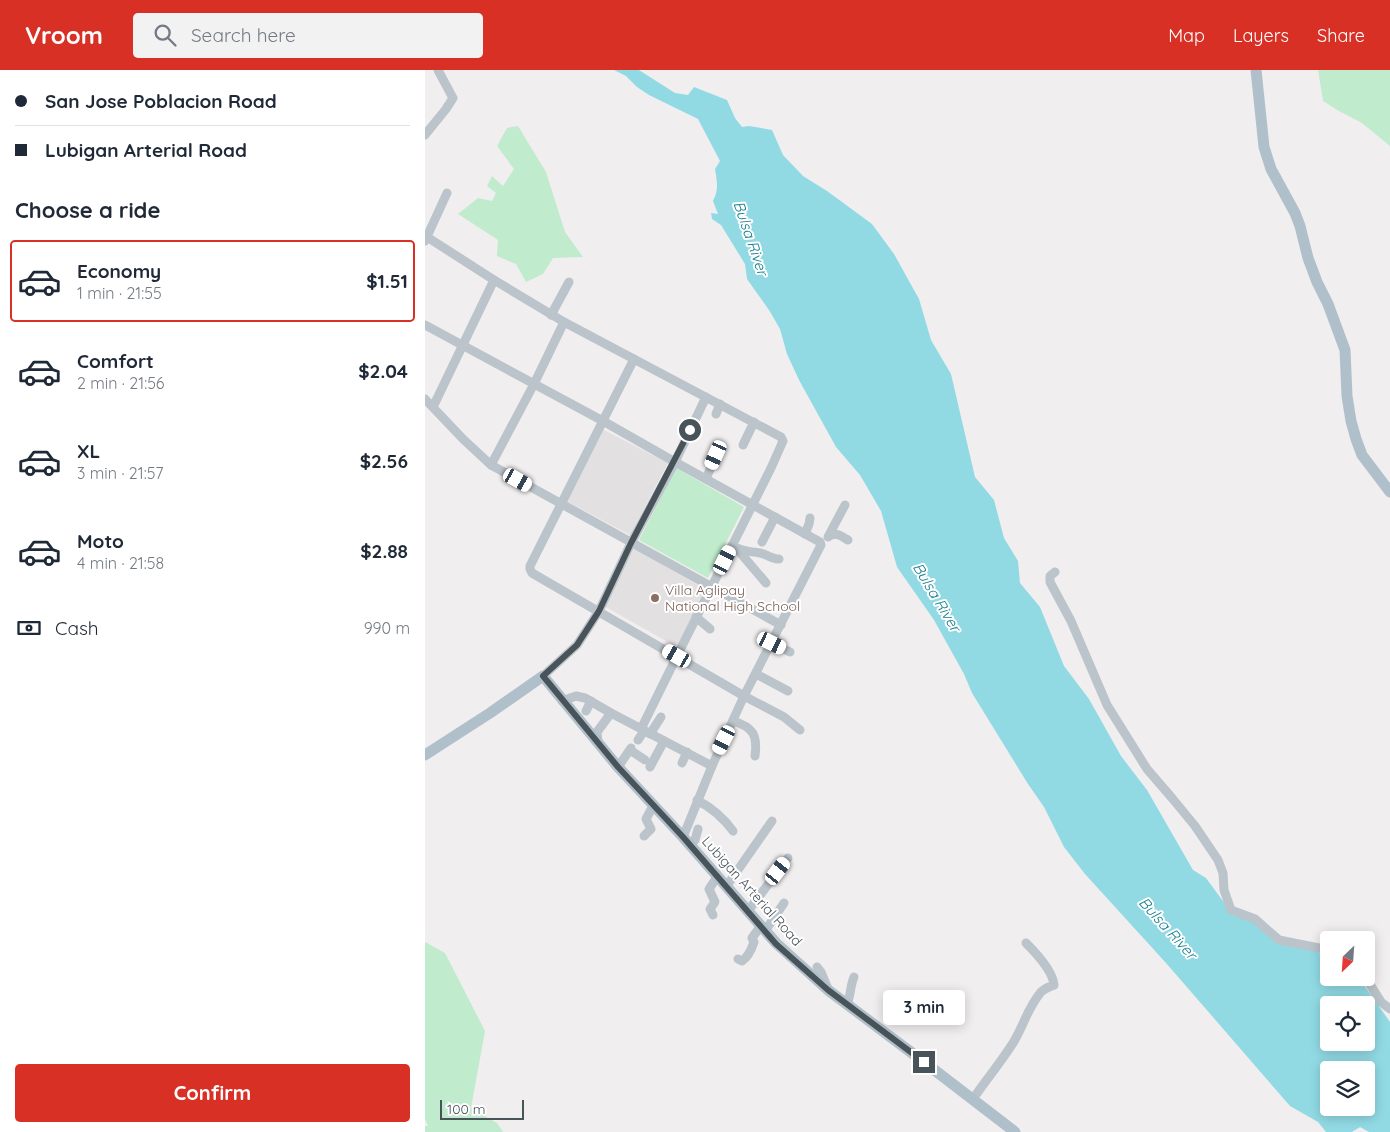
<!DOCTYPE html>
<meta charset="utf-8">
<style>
:root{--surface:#fff;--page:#f2f2f3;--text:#1f2937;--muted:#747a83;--line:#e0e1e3;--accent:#d93025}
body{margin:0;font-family:Quicksand,sans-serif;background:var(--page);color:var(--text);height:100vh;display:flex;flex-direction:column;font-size:19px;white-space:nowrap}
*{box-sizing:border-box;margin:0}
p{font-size:16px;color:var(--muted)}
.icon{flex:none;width:28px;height:28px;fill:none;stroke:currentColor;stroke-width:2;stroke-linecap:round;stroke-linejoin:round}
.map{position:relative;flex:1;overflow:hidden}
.sheet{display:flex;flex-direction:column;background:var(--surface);width:425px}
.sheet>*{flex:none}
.guide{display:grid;align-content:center;height:110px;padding:0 15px;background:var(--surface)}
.needle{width:32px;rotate:205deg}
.fabs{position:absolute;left:895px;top:861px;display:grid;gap:10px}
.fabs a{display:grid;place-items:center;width:55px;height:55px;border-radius:5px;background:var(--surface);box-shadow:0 2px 12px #0003;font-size:25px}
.scale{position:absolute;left:15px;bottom:12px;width:84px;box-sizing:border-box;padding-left:5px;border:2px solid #48535a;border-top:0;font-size:14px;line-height:18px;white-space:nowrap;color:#48535a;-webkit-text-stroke:4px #fff;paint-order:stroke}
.end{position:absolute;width:22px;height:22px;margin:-11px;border:6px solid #48535a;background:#fff;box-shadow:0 0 0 2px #fff}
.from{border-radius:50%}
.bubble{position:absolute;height:35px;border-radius:5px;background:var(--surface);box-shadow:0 2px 12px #0003;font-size:16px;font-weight:700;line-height:35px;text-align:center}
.car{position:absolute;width:15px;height:30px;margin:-15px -8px;border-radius:6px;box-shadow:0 0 4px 1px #0007;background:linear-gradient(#fff 24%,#345 0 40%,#fff 0 76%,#345 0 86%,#fff 0)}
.guide b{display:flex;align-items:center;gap:18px;height:48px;font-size:19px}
.guide b+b{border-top:1px solid var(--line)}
.guide i{width:12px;height:12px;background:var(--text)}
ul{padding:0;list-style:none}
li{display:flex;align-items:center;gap:15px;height:82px;margin:0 10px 8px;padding:0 5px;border:2px solid transparent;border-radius:5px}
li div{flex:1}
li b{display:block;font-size:19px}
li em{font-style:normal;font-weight:700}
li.current{border-color:var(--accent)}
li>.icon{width:45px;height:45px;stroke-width:1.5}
h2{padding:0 15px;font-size:22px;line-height:60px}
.pay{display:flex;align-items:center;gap:12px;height:55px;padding:0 15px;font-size:19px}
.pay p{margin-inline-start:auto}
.cta{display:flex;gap:10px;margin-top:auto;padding:10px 15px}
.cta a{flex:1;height:58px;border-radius:5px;background:var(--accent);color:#fff;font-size:20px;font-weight:700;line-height:58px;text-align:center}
header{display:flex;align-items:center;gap:30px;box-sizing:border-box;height:70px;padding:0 25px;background:var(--accent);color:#fff}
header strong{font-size:24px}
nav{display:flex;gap:28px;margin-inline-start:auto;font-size:18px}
.search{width:350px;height:45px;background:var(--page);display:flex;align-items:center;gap:12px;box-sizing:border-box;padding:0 18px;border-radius:5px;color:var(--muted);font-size:19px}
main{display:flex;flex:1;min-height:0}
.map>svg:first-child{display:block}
.education{fill:#e2e0e0}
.green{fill:#c0ebcd}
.water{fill:#91dae4;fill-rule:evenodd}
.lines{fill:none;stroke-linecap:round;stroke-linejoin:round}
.minor{stroke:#bbc4ca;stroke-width:9}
.major{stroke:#b0c0cb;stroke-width:11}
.route{stroke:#48535a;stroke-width:6}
.education-dot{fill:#8d6e63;stroke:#fff;stroke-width:2}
.labels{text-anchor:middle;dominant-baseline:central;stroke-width:4;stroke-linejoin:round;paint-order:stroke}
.education-label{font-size:14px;fill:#785e54;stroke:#fff;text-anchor:start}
.street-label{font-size:14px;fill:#48535a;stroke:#fff}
.water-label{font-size:15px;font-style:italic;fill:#18808f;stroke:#fff}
</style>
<header>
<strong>Vroom</strong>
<div class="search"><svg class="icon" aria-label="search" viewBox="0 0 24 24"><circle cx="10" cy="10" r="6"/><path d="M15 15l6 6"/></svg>Search here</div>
<nav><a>Map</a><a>Layers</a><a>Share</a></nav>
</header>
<main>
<section class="sheet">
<div class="guide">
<b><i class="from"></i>San Jose Poblacion Road</b>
<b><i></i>Lubigan Arterial Road</b>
</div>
<h2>Choose a ride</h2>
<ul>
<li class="current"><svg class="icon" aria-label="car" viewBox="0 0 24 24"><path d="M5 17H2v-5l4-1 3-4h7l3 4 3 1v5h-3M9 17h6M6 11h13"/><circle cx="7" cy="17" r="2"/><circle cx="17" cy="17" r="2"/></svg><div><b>Economy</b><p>1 min · 21:55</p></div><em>$1.51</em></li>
<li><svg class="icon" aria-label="car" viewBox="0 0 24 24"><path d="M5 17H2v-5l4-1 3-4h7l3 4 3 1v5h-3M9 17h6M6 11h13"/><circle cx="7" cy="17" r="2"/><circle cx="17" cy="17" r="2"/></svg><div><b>Comfort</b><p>2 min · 21:56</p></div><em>$2.04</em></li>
<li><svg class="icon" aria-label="car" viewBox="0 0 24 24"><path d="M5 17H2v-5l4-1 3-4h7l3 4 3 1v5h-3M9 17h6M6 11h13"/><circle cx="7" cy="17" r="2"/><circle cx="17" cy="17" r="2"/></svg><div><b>XL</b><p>3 min · 21:57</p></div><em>$2.56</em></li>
<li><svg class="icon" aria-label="car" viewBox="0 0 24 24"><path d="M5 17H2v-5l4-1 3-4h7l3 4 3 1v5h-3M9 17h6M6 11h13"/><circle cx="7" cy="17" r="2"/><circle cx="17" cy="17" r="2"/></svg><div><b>Moto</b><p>4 min · 21:58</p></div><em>$2.88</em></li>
</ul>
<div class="pay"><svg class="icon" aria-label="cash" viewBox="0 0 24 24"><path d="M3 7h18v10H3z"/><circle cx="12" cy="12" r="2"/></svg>Cash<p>990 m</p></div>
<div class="cta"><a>Confirm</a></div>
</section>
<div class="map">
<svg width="965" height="1062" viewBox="0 0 965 1062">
<rect width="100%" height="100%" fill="#f1eeef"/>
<g class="education">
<path d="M177,359L243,393L205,465L141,431Z"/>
<path d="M209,478L280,519L253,575L250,576L179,536Z"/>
</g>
<g class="green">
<path d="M893,0H965V76L937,53L914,41L898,31Z"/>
<path d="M93,56L121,102L140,162L158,187L128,188L118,204L101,212L91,194L72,186L73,170L33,144L53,128L67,131L71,123L62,116L67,106L78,116L89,99L72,76L82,58Z"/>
<path d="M251,398L319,437L283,508L214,470Z"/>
<path d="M0,872L20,883L60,961L46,1038L72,1053L78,1062H0V1056H3L0,1049Z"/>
</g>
<path class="water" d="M189,0H214L250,23L263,25L269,17L302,30L310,48L317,57L324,56L347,60L358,85L378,106L402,121L447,154L469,184L494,229L506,270L526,304L550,407L569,430L579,468L593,491L595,513L615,537L639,596L664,629L696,686L722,720L768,800L781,808L806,842L829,850L852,872L887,879L904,888V908H934L965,952V1062H944L935,1057L927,1062H901L893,1052L865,1036L741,893L660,804L639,777L619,737L603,714L547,623L539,604L509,550L472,497L456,441L435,405L411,377L374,310L362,284L355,259L344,240L322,209L320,194L296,155L287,149L286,143L293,144L288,131C294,119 292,112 290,99L295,91L273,49L224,25L212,17L201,6ZM904,935H941V972H904ZM904,1000H941V1038H904Z"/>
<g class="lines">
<g class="minor">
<path d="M0,65L21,39L28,28L13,0"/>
<path d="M2,167L69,210"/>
<path d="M0,171L22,123"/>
<path d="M126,245L144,212"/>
<path d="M0,255L178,351L250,392L395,472L396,475L319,626L287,696L186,643L160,628L151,626L137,631"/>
<path d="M209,289L105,496V499L107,503L319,626L359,647L375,660"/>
<path d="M0,329L38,369L66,395L356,555"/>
<path d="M8,337L69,210L139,252L356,367L358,371L346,398L252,586L216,659"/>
<path d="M291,344L295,334"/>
<path d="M318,375L329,352"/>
<path d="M66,395L109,314L139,252"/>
<path d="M281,409L291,385"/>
<path d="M380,464L384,454L385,448"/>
<path d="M404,465L420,435"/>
<path d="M403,467C410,461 416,466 423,470"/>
<path d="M337,472L350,447"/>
<path d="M307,476C318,482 323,481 335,483C342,484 347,490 354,489"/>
<path d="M313,480L341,513"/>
<path d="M630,502L625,506V512L646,551L682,635L722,699L747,728L770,756L793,790L798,803L799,820L806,840L830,849L854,870L904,880"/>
<path d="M271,547L285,559"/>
<path d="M347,573L365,582"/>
<path d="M331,604L363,621"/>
<path d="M118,606L152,575L174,541L206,473L250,392L281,327"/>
<path d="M161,641L166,631"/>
<path d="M308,651C328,657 333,665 330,686"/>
<path d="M225,664L236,647"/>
<path d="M213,670L219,661"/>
<path d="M173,673L172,662L186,643"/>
<path d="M205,680L220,690"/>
<path d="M257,693L262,682"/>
<path d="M193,697L206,678"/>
<path d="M225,697L239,671"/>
<path d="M272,730C287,738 298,747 308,761"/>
<path d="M219,766L226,759L221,749L228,736"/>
<path d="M258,767L287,696"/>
<path d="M264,775L270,770L273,759"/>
<path d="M301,817L347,751"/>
<path d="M323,841L363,788"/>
<path d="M288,845L285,839L290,832L284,819L292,807"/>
<path d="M340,861L359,833"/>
<path d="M313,889L317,891C323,887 327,878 329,872L327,868L335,857"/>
<path d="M392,897L396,902L403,919"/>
<path d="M941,908L956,932L965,939"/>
<path d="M422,934C426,925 425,916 429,907"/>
<path d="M548,1029C561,1010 576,992 588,973C598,957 603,937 616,922C620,918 624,917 629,915C628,902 611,883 601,873"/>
</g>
<g class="major">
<path d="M831,0L839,77L846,99L870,143L875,156L883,188L892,212L903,234L920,280L922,326L926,351L931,369L937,385L965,422"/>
<path d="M0,685L65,643L118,606L193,697L258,767L351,873L403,920L499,992L590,1062"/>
</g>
</g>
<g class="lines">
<path class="route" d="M265,360L206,473L174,541L152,575L118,606L193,697L258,767L351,874L403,920L499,992"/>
</g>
<circle class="education-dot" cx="230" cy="528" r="5"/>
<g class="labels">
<g class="education-label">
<text x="240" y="520">Villa Aglipay<tspan x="240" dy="16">National High School</tspan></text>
</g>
<g class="street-label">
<text transform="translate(327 821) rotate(48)">Lubigan Arterial Road</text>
</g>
<g class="water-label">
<text transform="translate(326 168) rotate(71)">Bulsa River</text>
<text transform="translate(512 527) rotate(59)">Bulsa River</text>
<text transform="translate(743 858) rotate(48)">Bulsa River</text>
</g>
</g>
</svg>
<div class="fabs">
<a><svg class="needle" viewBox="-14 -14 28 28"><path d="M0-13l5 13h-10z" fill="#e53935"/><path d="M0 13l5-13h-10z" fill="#747a83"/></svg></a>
<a><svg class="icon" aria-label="locate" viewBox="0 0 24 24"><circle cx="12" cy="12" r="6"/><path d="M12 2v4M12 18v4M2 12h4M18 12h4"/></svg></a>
<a><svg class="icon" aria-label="layers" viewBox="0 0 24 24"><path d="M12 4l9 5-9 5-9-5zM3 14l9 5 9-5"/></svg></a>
</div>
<div class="scale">100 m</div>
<i class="end from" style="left:265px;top:360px"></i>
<i class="end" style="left:499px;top:992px"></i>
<div class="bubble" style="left:458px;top:920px;width:82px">3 min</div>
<i class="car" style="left:291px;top:385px;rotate:204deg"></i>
<i class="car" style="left:93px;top:410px;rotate:119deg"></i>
<i class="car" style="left:300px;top:490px;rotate:27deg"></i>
<i class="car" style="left:347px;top:573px;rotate:116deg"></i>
<i class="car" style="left:252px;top:586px;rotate:300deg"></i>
<i class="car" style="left:299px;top:670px;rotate:207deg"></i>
<i class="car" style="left:353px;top:801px;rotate:37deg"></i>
</div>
</main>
